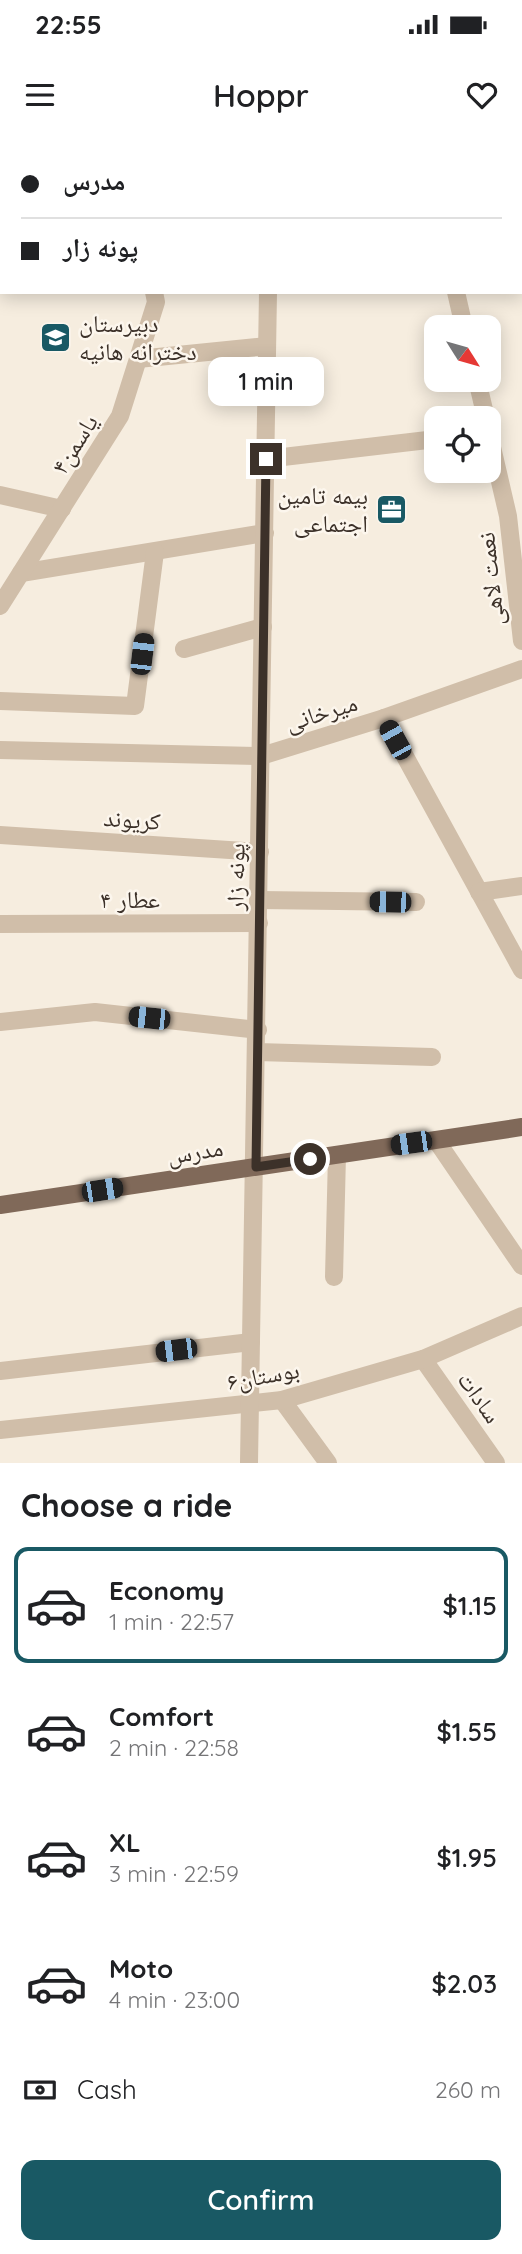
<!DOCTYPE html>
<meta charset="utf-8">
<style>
:root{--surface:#fff;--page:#f6f6f6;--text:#202124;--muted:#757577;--line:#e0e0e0;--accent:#195964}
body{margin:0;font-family:Quicksand,"Noto Naskh Arabic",sans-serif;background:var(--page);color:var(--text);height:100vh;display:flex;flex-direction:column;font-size:26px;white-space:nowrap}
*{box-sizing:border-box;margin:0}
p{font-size:23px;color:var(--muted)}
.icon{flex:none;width:38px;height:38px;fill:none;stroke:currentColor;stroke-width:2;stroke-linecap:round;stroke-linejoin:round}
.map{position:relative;height:1323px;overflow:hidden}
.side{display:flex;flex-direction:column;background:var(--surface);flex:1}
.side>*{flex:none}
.banner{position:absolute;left:0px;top:0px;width:523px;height:154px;box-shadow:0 4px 18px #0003;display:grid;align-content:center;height:154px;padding:0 21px;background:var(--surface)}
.needle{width:46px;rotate:127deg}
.buttons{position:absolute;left:424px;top:175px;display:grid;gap:14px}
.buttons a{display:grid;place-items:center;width:77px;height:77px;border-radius:14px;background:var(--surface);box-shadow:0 4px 18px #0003;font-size:35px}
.end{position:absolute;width:32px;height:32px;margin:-16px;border:9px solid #3c3129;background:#fff;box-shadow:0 0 0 4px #fff}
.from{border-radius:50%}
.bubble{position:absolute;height:49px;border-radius:14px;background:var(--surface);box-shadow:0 4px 18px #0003;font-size:23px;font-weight:600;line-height:49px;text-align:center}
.car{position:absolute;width:21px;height:42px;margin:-21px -10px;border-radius:9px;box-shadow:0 0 5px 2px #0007;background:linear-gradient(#222 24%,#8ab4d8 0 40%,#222 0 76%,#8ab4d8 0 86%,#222 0)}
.banner b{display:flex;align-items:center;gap:24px;height:66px;font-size:26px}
.banner b+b{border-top:2px solid var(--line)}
.banner i{width:18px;height:18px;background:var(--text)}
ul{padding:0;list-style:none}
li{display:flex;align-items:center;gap:21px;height:116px;margin:0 14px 10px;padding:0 7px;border:4px solid transparent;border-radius:14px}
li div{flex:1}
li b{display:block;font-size:26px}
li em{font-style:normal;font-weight:600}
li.on{border-color:var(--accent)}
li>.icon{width:63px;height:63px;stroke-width:1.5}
h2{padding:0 21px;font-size:32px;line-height:84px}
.pay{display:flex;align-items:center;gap:18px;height:77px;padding:0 21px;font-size:26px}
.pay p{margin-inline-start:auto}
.cta{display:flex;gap:14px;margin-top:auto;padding:14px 21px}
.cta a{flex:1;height:80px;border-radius:14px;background:var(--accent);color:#fff;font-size:28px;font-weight:600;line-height:80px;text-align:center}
.status{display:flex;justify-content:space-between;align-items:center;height:49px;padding:0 35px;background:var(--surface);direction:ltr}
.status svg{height:19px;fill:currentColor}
header{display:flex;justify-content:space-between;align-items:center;height:91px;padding:0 21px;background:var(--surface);font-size:32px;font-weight:600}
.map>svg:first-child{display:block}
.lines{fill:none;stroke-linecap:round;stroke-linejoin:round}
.minor{stroke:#d0bea9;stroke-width:18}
.major{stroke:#806959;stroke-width:18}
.route{stroke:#3c3129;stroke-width:9}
.labels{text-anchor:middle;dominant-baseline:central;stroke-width:5;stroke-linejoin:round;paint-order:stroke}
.poi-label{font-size:24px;fill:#3c3129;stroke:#fcf6ed;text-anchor:start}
.street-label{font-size:24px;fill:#3c3129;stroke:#fcf6ed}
</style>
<div class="status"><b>22:55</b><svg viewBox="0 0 49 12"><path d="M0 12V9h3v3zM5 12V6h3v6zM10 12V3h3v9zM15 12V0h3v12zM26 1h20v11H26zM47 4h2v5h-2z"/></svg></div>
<header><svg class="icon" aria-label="menu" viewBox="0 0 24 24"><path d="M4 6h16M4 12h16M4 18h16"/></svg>Hoppr<svg class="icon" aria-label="heart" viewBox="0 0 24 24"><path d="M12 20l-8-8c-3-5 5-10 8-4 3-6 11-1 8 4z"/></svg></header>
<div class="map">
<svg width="522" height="1323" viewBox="0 0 522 1323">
<rect width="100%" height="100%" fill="#f6eddf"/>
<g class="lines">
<g class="minor">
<path d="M15,0V2"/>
<path d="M126,0V2"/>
<path d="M443,0L444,2"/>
<path d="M270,2V0"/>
<path d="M0,87L2,86"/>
<path d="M456,152L464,187"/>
<path d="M138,219L267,206"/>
<path d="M477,240L486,278"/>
<path d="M488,290L508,376L522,501"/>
<path d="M266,319L436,299"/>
<path d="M0,355L62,369"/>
<path d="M21,433L265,393"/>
<path d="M0,466L120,276L156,162L154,152"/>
<path d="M184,509L263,487"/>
<path d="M0,561L135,566L155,412"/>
<path d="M384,578L522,830"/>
<path d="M0,610L261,616L384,578L522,529"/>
<path d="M0,695L260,712"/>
<path d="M479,752L522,746"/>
<path d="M260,760L416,762"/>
<path d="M0,784L259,783"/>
<path d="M0,882L95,872L258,890"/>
<path d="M257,912L432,917"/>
<path d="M436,1000L522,1126"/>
<path d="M334,1137L337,1015"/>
<path d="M423,1219L496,1323"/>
<path d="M0,1231L251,1202"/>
<path d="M282,1260L328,1323"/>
<path d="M0,1290L282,1260L423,1219L522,1176"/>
<path d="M249,1323L268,152"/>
</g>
<path class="major" d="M0,1065L522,987"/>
</g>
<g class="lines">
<path class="route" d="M266,319L256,1027L310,1019"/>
</g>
<defs>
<symbol id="university-square" viewBox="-11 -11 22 22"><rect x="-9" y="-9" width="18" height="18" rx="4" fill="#195964" stroke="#fcf6ed"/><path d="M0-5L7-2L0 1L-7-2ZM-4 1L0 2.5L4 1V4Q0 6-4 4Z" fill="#fff"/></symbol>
<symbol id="office-square" viewBox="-11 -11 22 22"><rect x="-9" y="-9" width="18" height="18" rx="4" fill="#195964" stroke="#fcf6ed"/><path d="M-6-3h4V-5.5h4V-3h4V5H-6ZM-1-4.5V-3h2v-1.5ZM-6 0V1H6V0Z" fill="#fff"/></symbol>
</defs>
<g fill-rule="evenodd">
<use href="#university-square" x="38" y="180" width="35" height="35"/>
<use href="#office-square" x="374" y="352" width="35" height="35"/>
</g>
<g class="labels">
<g class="poi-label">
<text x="79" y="183">دبیرستان<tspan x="79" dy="28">دخترانه هانیه</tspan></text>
<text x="368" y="355" text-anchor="end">بیمه تامین<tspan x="368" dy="28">اجتماعی</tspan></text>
</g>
<g class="street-label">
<text transform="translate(74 304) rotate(-58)">یاسمن۴</text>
<text transform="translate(490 439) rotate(-96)">نعمت لاهی</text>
<text transform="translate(321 572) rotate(-17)">میرخانی</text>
<text transform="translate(132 679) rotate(4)">کریوند</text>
<text transform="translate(235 737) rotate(-89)">پونه زار</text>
<text x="130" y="759">عطار ۴</text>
<text transform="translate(195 1011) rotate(-9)">مدرس</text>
<text transform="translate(263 1235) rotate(-10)">بوستان۶</text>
<text transform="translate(480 1257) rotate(55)">سادات</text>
</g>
</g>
</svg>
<div class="buttons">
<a><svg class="needle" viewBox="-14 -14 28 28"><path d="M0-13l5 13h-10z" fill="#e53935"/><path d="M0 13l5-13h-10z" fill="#757577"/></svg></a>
<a><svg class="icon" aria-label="locate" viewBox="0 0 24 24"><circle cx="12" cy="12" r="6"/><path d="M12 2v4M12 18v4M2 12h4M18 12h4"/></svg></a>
</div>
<i class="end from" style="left:310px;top:1019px"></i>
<i class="end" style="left:266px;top:319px"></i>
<div class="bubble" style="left:208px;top:217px;width:116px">1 min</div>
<i class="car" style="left:142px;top:514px;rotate:7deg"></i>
<i class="car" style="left:395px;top:600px;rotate:331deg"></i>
<i class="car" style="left:390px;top:762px;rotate:271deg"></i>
<i class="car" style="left:149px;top:878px;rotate:276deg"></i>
<i class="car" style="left:411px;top:1003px;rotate:262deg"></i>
<i class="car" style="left:102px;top:1050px;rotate:81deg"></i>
<i class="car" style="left:176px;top:1210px;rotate:263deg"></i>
<div class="banner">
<b><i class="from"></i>مدرس</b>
<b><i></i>پونه زار</b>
</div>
</div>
<section class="side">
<h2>Choose a ride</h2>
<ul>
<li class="on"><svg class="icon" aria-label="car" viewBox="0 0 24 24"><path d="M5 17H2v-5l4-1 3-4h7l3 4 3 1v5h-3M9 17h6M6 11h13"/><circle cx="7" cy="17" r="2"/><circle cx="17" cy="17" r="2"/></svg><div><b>Economy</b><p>1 min · 22:57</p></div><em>$1.15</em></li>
<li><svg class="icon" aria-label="car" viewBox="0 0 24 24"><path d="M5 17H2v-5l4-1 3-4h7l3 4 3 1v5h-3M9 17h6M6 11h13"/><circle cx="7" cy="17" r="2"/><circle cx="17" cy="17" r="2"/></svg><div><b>Comfort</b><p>2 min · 22:58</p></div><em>$1.55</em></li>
<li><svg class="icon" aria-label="car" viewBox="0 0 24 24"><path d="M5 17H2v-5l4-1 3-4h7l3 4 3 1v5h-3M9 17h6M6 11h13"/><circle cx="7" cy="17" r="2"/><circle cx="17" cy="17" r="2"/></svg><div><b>XL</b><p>3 min · 22:59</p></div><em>$1.95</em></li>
<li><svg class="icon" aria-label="car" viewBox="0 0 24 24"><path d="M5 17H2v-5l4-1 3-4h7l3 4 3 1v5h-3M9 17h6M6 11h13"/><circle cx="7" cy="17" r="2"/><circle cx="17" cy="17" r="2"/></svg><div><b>Moto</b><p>4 min · 23:00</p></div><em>$2.03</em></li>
</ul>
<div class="pay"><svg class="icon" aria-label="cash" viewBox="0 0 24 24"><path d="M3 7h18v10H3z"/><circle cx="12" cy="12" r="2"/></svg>Cash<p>260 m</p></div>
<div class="cta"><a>Confirm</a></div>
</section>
